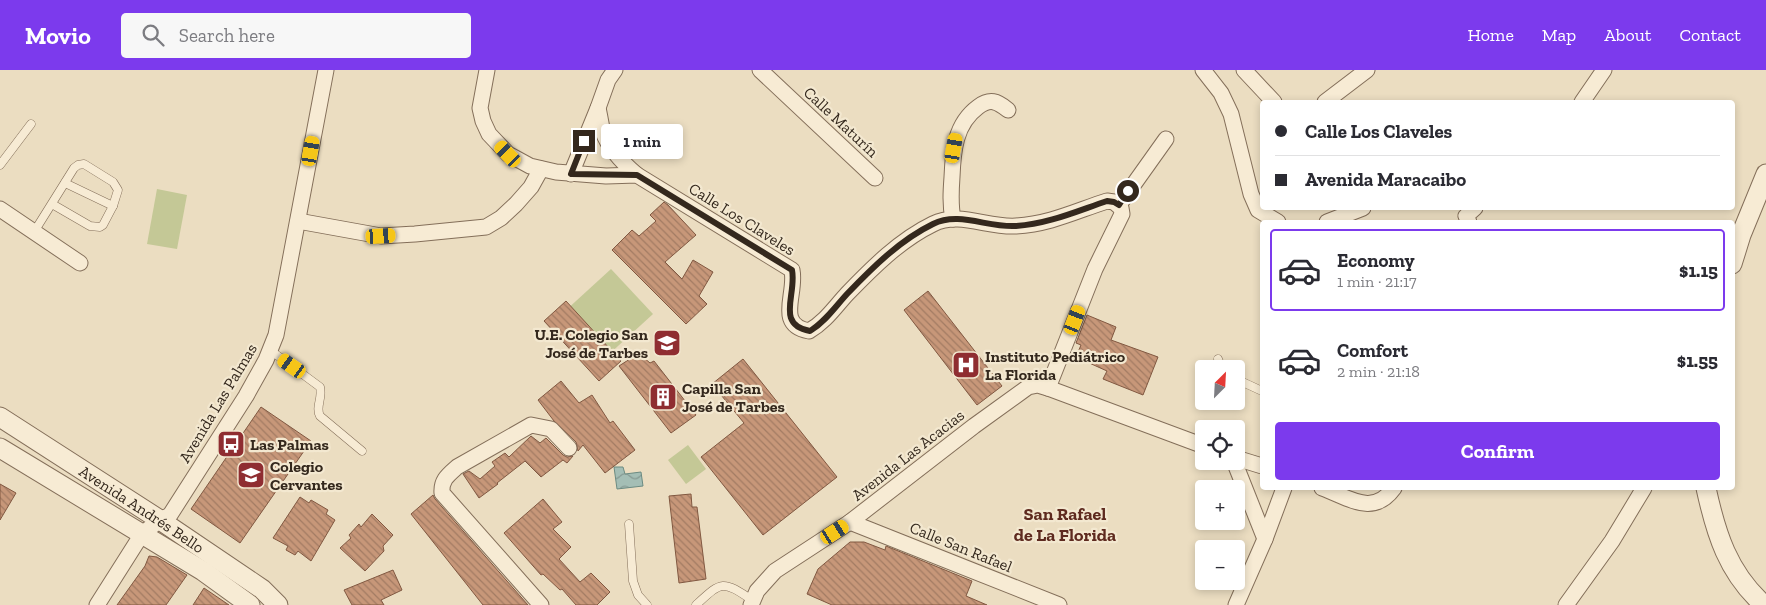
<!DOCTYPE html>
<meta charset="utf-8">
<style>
:root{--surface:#fff;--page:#f7f7f7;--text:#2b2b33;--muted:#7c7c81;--line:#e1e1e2;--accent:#7c3aed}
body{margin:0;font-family:"Zilla Slab",serif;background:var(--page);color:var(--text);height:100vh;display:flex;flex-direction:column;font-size:19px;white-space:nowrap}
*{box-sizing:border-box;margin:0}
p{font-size:16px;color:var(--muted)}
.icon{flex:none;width:28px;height:28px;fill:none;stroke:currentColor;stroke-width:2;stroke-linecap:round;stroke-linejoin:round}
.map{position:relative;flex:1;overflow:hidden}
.sheet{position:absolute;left:1260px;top:150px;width:475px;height:270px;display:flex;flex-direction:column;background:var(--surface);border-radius:5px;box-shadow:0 2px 8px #0003}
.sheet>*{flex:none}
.top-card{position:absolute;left:1260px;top:30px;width:475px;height:110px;border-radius:5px;box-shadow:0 2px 8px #0003;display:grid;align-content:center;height:110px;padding:0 15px;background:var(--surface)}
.needle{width:32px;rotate:24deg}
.tools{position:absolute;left:1195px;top:290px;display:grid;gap:10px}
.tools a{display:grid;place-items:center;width:50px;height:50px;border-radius:5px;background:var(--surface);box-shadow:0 2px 8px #0003;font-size:25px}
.end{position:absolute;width:22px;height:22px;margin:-11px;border:6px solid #34281d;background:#fff;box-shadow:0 0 0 2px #fff}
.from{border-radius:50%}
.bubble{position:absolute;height:35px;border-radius:5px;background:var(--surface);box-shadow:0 2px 8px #0003;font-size:16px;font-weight:700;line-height:35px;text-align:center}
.car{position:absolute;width:15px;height:30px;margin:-15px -8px;border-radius:6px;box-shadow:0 0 4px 1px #0007;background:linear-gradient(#f5c518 24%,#345 0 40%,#f5c518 0 76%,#345 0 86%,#f5c518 0)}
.top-card b{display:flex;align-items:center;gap:18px;height:48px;font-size:19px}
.top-card b+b{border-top:1px solid var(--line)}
.top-card i{width:12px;height:12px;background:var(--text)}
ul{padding:9px 0 0;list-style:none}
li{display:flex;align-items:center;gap:15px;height:82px;margin:0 10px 8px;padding:0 5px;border:2px solid transparent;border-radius:5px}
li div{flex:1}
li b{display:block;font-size:19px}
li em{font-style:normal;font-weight:700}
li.on{border-color:var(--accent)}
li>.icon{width:45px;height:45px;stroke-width:1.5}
.action{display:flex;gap:10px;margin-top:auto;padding:10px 15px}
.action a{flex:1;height:58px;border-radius:5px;background:var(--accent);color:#fff;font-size:20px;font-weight:700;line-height:58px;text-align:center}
header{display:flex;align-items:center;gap:30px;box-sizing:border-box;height:70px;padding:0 25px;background:var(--accent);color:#fff}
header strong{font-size:24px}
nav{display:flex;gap:28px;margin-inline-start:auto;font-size:18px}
.search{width:350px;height:45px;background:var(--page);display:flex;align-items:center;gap:12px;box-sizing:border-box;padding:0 18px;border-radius:5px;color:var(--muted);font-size:19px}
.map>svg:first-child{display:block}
.pitch{fill:#c4c896}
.water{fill:url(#water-waves);stroke:#6b8b82}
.building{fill:url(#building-back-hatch);stroke:#815841}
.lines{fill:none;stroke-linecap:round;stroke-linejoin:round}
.service-casing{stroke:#846f5a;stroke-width:9}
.minor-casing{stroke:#846f5a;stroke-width:17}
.tertiary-casing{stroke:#846f5a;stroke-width:21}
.service{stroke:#f7ebd4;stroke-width:8}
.minor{stroke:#f7ebd4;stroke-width:15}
.tertiary{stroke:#f7ebd4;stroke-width:19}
.route{stroke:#34281d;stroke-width:6}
.labels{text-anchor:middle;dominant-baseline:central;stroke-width:4.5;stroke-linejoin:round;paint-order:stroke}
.street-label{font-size:16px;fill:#34281d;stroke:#f3e8d0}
.poi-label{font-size:16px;font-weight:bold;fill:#34281d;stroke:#f3e8d0;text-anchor:start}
.neighbourhood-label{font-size:18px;font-weight:bold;fill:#5e2a1f;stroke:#f3e8d0}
</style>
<header>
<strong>Movio</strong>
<div class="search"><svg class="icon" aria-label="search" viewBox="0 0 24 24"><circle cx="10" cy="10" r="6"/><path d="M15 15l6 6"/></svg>Search here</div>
<nav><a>Home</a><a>Map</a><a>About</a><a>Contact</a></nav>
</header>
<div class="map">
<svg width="1766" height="535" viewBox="0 0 1766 535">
<defs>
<pattern id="water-waves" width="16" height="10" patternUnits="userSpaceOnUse" patternTransform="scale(1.25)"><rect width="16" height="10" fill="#a4beb5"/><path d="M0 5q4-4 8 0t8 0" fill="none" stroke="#869a93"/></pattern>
<pattern id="building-back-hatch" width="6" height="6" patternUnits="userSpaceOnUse" patternTransform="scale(1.25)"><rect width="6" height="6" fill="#c79779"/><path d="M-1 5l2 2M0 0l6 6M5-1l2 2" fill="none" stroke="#a27b63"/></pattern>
</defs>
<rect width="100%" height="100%" fill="#ebddc1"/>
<g class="pitch">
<path d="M157,119L187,125L177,179L147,174Z"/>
<path d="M611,199L653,244L606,287L564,242Z"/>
<path d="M688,375L706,399L686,414L668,390Z"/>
</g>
<path class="water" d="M614,397H623L625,404L641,402L643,416L617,419Z"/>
<g class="building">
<path d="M664,132L668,135L696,165L665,192L682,209L693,190L713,202L699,226L707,234L686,254L612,180L632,160L639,166L656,151L650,145Z"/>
<path d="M928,221L1002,316L977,335L904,240Z"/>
<path d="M566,231L621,291L599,311L544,251Z"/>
<path d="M1087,245L1116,257L1111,270L1158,287L1143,325L1103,309L1107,301L1076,287L1081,275L1076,273Z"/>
<path d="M636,285L643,287L650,293L654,291L696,345L671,363L619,296Z"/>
<path d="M743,289L837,407L763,465L701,387L744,353L712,314Z"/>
<path d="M561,311L579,333L592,325L610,353L613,351L635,380L605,403L583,375L578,381L576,372L554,351L538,330Z"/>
<path d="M261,337L311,371L240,473L191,439Z"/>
<path d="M531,366L540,373L546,368L563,385L567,387L573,386L567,393L563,390L541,407L525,391L497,413L498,414L479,428L463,404L469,401L480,409L495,396L492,392L505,383L509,387Z"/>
<path d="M0,414L16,423L0,450Z"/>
<path d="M691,424L692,437H697L706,509L679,513L669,426Z"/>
<path d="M433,425L435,429L528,535H483L411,444Z"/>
<path d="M300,427L309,433L311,430L328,440L326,444L335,450L311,491L298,481L295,485L286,480L288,476L273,468Z"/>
<path d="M543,429L562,452L553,459L571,477L559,489L580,512L591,503L610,522L597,535H576L562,519L560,520L543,504L541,505L504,463Z"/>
<path d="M372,444L393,465L383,476L384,481L365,501L340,478L351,468L349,465L359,454L361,457Z"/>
<path d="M850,472H864L885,480L886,476L972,511L966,526L987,535H832L807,524L818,499Z"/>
<path d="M149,486L157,487L187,505L166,535H117L145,496Z"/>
<path d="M393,500L402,520L381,530L384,535H352L344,520Z"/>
<path d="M204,518L229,535H193Z"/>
</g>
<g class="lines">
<defs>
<g id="service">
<path d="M0,95L31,54"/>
<path d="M65,113L113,136"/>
<path d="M34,162L74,98L78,95L84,94L113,112L118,120L113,136L103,155L100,157L90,156L52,134"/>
<path d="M270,280L320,317C323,328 315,337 320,346L362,381"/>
<path d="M1218,289L1222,299"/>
<path d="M1236,309L1262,321"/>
<path d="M629,454L633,511L638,525L647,535"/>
<path d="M696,535C722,511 722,510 752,530"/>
</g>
<g id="minor">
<path d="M487,0L480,38L483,51L489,64L508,84L530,96L556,102L606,106L637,105L792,200C797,224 775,255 809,261C825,252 835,237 847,224C872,198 900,170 933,154C959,141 988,158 1016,156C1050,154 1076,141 1107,131L1114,132L1121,138L1122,144L1095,199L1048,318"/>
<path d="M760,0L875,108"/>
<path d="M1203,0L1221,23L1231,44L1251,124L1258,140L1278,152"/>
<path d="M1244,0L1274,32"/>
<path d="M1325,32L1367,0"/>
<path d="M1582,32L1604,0"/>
<path d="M598,38C600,46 601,55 603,62C609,79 624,94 637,105"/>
<path d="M571,104L598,38L608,10L615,0"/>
<path d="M1119,135L1166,69"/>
<path d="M0,139L80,193"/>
<path d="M953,149C950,134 951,121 952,107C953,81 955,54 978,37C990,28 997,31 1008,40"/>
<path d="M298,151L381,166L415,164L486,157L501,148L516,134L531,117L541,99"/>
<path d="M1327,152L1363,138"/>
<path d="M1469,152L1466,146L1475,138"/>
<path d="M1236,388L1262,396"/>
<path d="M1234,391L1265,469"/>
<path d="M1322,418C1350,428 1373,447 1394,418"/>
<path d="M850,452L1059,535"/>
<path d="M97,535L142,464L160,450L170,445L246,326L266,290L276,265L326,0"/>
<path d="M541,535L442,423C441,410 448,405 457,397L531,355L551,359L569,378"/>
<path d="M751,535L757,521L775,501L850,452L974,356L1028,317L1038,315L1048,318L1204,376"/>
<path d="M1236,535L1265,469L1284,418"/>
<path d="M1566,535L1612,471L1644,418"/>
</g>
<g id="tertiary">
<path d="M1732,194L1741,165L1766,104"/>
<path id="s1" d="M0,347L160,450L262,519L278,535"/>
<path d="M0,378L203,501L250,535"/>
<path d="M1706,418C1716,464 1728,503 1764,535"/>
</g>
</defs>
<use href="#service" class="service-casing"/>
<use href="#minor" class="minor-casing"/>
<use href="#tertiary" class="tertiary-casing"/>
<use href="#service" class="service"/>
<use href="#minor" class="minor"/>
<use href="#tertiary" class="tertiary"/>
</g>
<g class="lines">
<path class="route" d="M584,71L571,104L637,105L792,200C797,224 775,255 810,261C825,252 835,237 847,224C872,198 900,170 933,154C959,141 988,158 1016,156C1048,154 1077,141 1107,131L1114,132L1119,135L1128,121"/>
</g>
<defs>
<symbol id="school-square" viewBox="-11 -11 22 22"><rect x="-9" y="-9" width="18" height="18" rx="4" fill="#8f2d31" stroke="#f3e8d0"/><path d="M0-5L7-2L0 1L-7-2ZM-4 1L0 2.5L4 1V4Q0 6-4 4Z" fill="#fff"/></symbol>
<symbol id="hospital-square" viewBox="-11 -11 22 22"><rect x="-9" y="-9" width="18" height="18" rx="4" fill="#8f2d31" stroke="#f3e8d0"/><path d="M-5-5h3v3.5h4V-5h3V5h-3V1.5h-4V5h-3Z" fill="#fff"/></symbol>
<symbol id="building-square" viewBox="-11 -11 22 22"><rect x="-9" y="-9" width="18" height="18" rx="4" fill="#8f2d31" stroke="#f3e8d0"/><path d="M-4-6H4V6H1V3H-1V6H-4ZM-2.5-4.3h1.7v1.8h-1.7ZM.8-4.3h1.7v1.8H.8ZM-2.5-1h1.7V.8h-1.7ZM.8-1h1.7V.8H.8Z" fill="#fff"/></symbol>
<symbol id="bus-square" viewBox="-11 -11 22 22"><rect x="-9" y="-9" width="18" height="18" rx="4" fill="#8f2d31" stroke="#f3e8d0"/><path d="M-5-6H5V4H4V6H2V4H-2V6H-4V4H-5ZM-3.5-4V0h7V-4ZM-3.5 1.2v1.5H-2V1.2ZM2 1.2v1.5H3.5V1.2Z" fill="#fff"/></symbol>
</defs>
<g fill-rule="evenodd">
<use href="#school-square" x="651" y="257" width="32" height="32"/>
<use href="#hospital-square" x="950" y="279" width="32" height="32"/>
<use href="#building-square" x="647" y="311" width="32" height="32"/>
<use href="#bus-square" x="215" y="358" width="32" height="32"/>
<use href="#school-square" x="235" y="389" width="32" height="32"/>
</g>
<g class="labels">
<g class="street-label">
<text transform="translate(841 52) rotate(43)">Calle Maturín</text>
<text transform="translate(742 149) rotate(32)">Calle Los Claveles</text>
<text transform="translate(218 333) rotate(-59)">Avenida Las Palmas</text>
<text transform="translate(908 385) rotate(-38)">Avenida Las Acacias</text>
<text stroke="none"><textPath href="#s1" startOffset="169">Avenida Andrés Bello</textPath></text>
<text transform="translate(961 477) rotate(22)">Calle San Rafael</text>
</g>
<g class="poi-label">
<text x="648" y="264" text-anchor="end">U.E. Colegio San<tspan x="648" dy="18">José de Tarbes</tspan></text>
<text x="985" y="286">Instituto Pediátrico<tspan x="985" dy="18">La Florida</tspan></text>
<text x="682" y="318">Capilla San<tspan x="682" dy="18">José de Tarbes</tspan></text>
<text x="250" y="374">Las Palmas</text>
<text x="270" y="396">Colegio<tspan x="270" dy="18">Cervantes</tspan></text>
</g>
<g class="neighbourhood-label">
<text x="1065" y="444">San Rafael<tspan x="1065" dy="21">de La Florida</tspan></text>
</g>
</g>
</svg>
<div class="tools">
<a><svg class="needle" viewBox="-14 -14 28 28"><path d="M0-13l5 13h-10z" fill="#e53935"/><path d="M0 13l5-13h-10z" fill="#7c7c81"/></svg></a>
<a><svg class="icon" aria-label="locate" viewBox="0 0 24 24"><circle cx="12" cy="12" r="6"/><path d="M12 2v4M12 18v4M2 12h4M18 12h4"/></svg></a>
<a>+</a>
<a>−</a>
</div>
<i class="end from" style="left:1128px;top:121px"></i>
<i class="end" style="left:584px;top:71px"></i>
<div class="bubble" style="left:601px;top:54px;width:82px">1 min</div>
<i class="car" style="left:954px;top:78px;rotate:10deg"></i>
<i class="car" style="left:311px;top:81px;rotate:10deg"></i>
<i class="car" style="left:508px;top:84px;rotate:316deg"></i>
<i class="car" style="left:381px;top:166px;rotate:87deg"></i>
<i class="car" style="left:1075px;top:250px;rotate:21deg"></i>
<i class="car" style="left:292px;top:296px;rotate:305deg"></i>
<i class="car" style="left:835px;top:462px;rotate:57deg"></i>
<div class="top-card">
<b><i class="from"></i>Calle Los Claveles</b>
<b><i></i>Avenida Maracaibo</b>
</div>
<section class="sheet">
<ul>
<li class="on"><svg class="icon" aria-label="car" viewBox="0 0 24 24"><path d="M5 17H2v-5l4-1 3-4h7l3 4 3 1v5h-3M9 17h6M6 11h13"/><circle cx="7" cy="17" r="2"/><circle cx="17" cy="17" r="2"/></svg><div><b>Economy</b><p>1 min · 21:17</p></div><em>$1.15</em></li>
<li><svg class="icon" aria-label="car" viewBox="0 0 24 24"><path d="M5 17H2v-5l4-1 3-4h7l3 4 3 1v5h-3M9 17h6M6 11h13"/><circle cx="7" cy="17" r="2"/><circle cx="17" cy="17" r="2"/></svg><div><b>Comfort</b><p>2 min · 21:18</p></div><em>$1.55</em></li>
</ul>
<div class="action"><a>Confirm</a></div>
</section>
</div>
